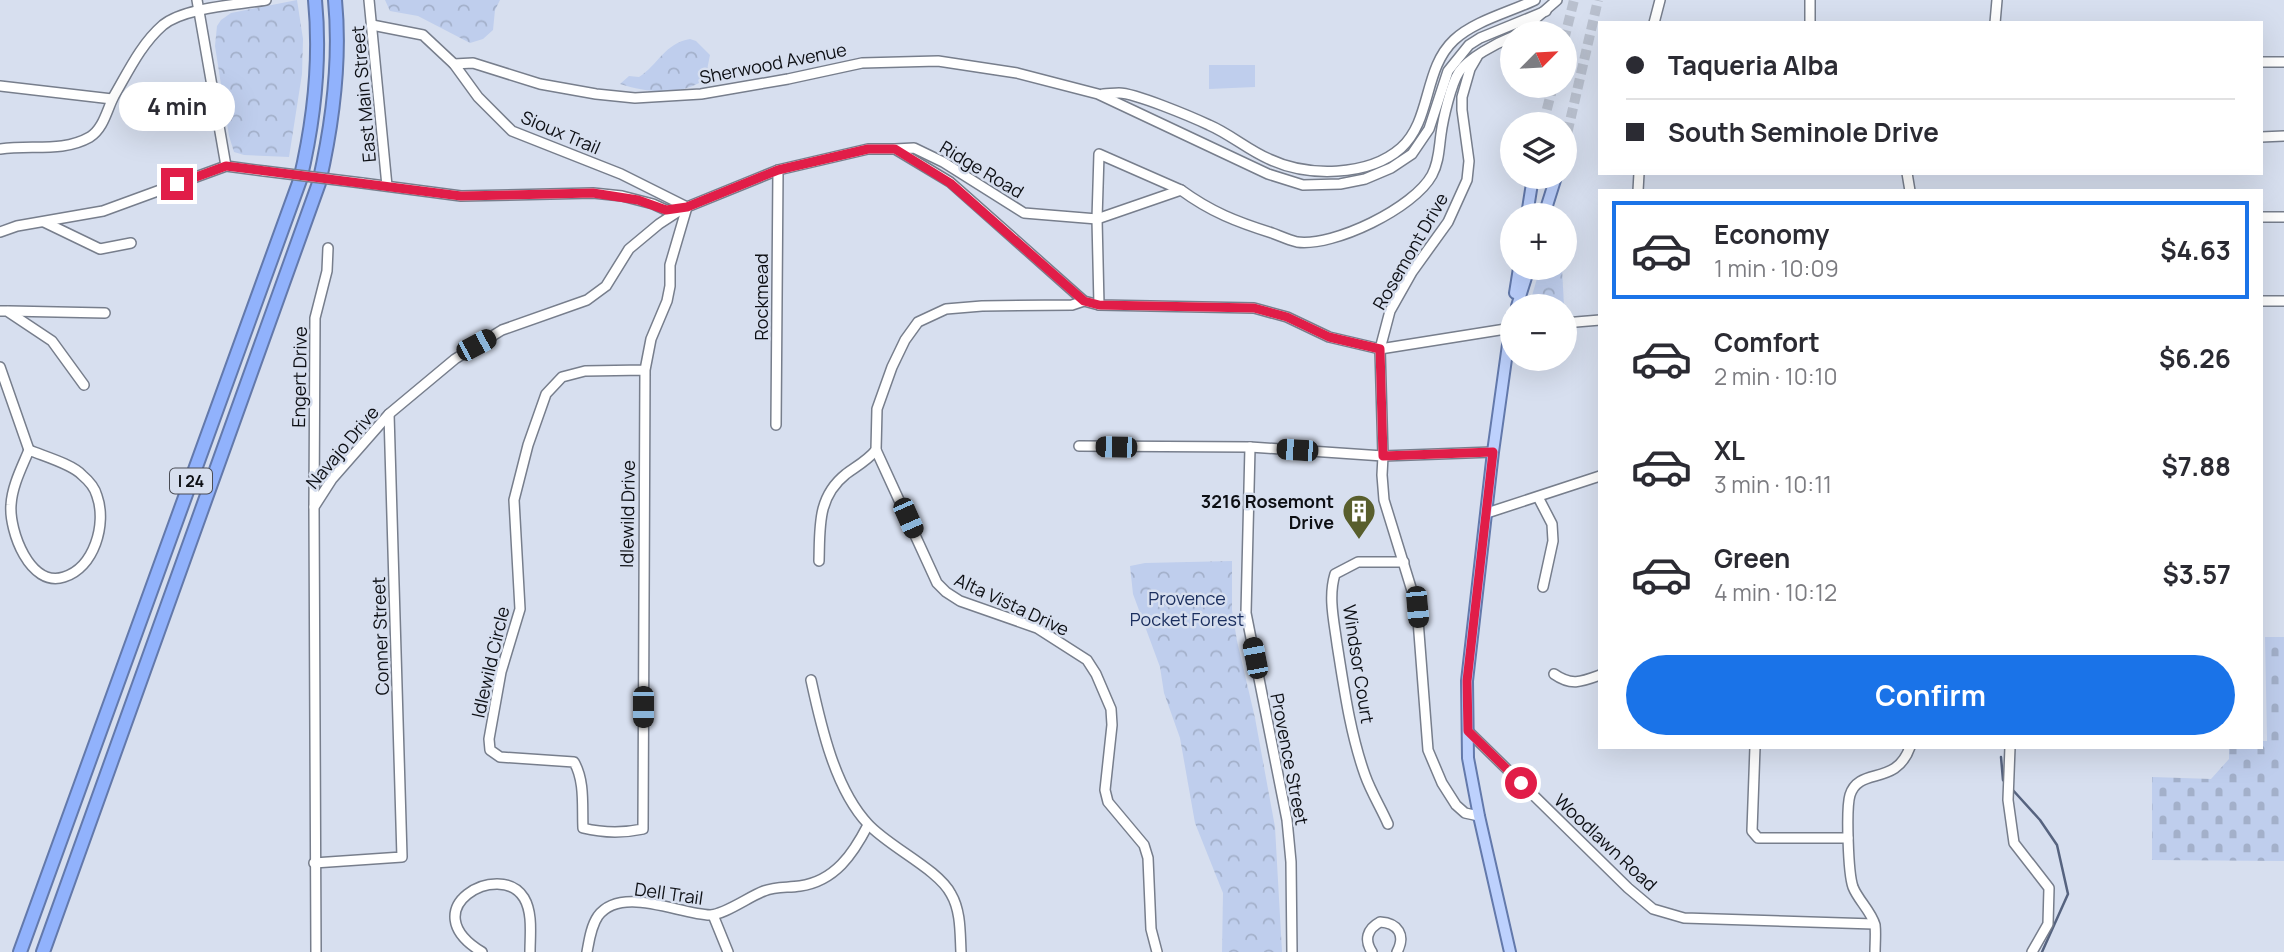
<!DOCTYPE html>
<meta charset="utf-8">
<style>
:root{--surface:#fff;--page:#f7f7f7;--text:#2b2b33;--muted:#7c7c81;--line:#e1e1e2;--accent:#1a73e8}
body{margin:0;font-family:Manrope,sans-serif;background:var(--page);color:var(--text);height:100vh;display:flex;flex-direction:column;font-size:26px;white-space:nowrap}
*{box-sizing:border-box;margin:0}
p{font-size:23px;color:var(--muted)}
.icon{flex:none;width:38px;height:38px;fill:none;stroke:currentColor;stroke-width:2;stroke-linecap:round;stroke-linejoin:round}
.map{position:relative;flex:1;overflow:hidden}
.panel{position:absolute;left:1598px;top:189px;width:665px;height:560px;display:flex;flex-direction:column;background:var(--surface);border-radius:0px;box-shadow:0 7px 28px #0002}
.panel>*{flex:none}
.guide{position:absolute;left:1598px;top:21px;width:665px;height:154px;border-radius:0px;box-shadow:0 7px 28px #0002;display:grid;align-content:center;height:154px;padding:0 28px;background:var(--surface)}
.needle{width:46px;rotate:66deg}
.controls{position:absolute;left:1500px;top:21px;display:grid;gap:14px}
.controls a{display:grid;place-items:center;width:77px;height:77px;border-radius:50%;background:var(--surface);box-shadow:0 7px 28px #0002;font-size:35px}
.end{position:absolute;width:32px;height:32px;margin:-16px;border:9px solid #e11d48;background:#fff;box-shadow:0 0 0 4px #fff}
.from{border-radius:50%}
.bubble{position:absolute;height:49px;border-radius:24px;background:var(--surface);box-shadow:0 7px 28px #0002;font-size:23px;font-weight:700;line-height:49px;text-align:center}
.car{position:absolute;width:21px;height:42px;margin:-21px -10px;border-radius:9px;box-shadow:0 0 5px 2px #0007;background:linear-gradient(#222 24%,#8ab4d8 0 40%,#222 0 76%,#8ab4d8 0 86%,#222 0)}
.guide b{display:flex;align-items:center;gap:24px;height:66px;font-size:26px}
.guide b+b{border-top:2px solid var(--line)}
.guide i{width:18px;height:18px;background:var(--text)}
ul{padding:12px 0 0;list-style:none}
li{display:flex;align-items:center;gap:21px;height:98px;margin:0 14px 10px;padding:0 14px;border:4px solid transparent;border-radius:0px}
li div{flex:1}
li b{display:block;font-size:26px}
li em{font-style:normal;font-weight:700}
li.current{border-color:var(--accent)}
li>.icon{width:63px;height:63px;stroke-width:1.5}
.action{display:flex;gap:14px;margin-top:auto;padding:14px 28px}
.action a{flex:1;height:80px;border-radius:42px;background:var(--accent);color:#fff;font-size:28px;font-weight:700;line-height:80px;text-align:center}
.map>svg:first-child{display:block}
.forest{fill:url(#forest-crowns)}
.cemetery{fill:url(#cemetery-stones)}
.pitch{fill:#bfceed}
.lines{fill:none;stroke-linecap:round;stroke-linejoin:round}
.stream{stroke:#56637f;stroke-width:2.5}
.major-tunnel{stroke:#b9c0ce;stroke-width:10;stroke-dasharray:10 5;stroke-linecap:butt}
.minor-casing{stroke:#777e8c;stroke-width:12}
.major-casing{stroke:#6379ab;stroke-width:14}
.highway-casing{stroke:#6379ab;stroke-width:16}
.minor{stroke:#fff;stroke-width:9}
.major{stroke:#bdd1fd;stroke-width:10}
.highway{stroke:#91b2fc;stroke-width:12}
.minor-bridge-casing{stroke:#777e8c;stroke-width:12;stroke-linecap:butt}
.minor-bridge{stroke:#fff;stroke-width:9}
.route{stroke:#e11d48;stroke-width:9}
.labels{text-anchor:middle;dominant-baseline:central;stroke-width:5;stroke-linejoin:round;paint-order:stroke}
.shield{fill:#d7dfef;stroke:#4a4d56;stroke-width:2}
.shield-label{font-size:16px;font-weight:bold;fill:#0d0f14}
.street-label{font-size:18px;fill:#0d0f14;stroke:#d7dfef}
.poi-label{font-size:18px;font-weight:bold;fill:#0d0f14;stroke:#d7dfef;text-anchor:end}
.park-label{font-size:18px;fill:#1a2e5e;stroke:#d7dfef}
</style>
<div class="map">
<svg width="2284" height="952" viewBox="0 0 2284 952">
<defs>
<pattern id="forest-crowns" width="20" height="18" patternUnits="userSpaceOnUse" patternTransform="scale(1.75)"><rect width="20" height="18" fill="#bfceed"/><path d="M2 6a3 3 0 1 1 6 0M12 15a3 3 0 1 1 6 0" fill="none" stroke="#a3b0ca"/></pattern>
<pattern id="cemetery-stones" width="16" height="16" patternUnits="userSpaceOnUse" patternTransform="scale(1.75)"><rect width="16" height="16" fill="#bfceed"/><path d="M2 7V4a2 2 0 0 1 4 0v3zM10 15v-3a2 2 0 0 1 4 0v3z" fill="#a3b0ca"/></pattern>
</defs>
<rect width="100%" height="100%" fill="#d7dfef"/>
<g class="forest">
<path d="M297,0L303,39L302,74L289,157L244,155L234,152L229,136L215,46L217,26L221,20L231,13Z"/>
<path d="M385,0H500L495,10L493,30L483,39L470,43L418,16L390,11Z"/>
<path d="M690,39L696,41L710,55L707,70L699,83C676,96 645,92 620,84L629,76L639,77C658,65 665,43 690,39Z"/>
<path d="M1540,268H1562L1564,306H1529Z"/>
<path d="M1232,561V610L1237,641L1255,718L1275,827L1282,952H1222L1223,893L1195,823L1180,738L1164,693L1160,667L1133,594L1130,566L1145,563Z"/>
</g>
<path class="cemetery" d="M2265,637H2284V861L2152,860V777L2211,779L2229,759V747H2261V741H2267Z"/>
<path class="pitch" d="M1209,65H1255V87L1209,89Z"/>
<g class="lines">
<g class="stream">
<path d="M2001,757L2003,780L2006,783"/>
<path d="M2011,788L2040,820L2057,845L2068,894L2042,952"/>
</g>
<g class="major-tunnel">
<path d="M1564,40L1574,0"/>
<path d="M1543,124L1553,86"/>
<path d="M1564,147L1598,0"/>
</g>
<defs>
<g id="minor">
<path d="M197,0L226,166"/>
<path d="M369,0L387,186"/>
<path d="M1654,23L1660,0"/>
<path d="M1810,23V0"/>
<path d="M1995,23L1997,0"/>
<path d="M372,25L423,35L454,64L478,97L512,131L621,174L685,206"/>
<path d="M1519,33L1557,0"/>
<path d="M1477,57L1470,69L1462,97V110L1469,161L1467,180L1448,222L1412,272L1390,311L1380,349L1383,456L1382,475L1384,500L1417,607L1428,750L1442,783L1456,805L1465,813L1479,816"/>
<path d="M2261,62H2284"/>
<path d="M454,64L473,63L540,84L596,94L635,98L701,94L788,79L862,63L938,61L1017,73L1098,94L1268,174L1303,185L1340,184L1365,179L1391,168L1412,154L1429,129L1448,71L1469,45L1480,38L1546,11"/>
<path d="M0,86L112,99"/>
<path d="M1103,94C1108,94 1113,93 1119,93C1135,93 1192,117 1209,125C1230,134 1248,150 1269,159C1307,177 1368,177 1401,148C1432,120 1423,69 1454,40C1474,21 1510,12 1535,0"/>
<path d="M2261,137L2284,136"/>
<path d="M0,149C30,144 62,153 90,137C104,128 107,109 114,96C128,72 141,44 163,25C185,7 238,5 266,0"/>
<path d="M895,149L914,148L943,162L1024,213L1097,219L1181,190C1211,212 1237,222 1272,233C1280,236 1289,240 1297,242C1334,247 1414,208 1432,175C1439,162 1439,148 1441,134C1443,119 1451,84 1459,72C1468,58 1497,43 1512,37"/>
<path d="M1907,173L1910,191"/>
<path d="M362,183L461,196L593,193L622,196L653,204L666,210L687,207L778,170L868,149H895L950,182L1084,301L1099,305L1254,308L1287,317L1329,337L1380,349L1512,328"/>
<path d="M1638,191L1639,173"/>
<path d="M2261,217H2284"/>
<path d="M44,222L100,249L131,243"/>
<path d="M0,232L17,226L103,211L226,166L264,171"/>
<path d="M1084,301L1072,305L982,306L946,309L918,322L905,340L892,367L877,409L876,450L937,583L946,592L960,601L1037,628L1087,660L1096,674L1111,709L1112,725L1105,790L1108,802L1144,845L1148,858L1151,929L1157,952"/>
<path d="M2261,301H2284"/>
<path d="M1099,305L1097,219L1099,154L1181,190"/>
<path d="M0,311H7L52,341L84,385"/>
<path d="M9,311L105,313"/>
<path d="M1564,323L1600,320"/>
<path d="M0,367L29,450"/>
<path d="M645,370L585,371L562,377L546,394L528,445L514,500L520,609L501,672L489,739L490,750L500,757L574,762C585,781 582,806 583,828C603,833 624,833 643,829L645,370L651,339L667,301L670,286V265L687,207"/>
<path d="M776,425L778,170"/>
<path d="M1079,446L1250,447L1383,456L1493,452"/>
<path d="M1250,447L1246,613L1287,820L1291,862L1292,952"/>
<path d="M29,450C43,456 72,464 82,475C88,480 95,488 97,496C107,524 94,568 64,577C30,588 9,531 11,505C12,486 22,467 29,450Z"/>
<path d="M1538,497L1552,524L1553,541L1543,587"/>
<path d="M314,507L315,318L327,271L328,248"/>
<path d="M1487,513L1600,476"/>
<path d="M819,561C820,527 817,497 846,474C857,466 868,460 876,450"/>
<path d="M1554,674C1571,686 1581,682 1600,675"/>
<path d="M811,680C821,726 835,789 868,824C889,847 938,869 951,894C961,911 960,933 961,952"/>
<path d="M1468,731L1628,888L1653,909L1684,918L1874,924"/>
<path d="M1755,747L1752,831L1758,838H1848"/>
<path d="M2010,747L2008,800L2014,843L2049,888L2048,924L2032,952"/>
<path d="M1388,824C1381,808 1371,792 1365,775C1350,733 1344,688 1337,644C1334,621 1328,597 1335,574L1358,562H1404"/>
<path d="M314,863L402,857L389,414"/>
<path d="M713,915L728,952"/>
<path d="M316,952L314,507L332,479L389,414L455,359L502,330L587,300L606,286L629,249L659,224L682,209"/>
<path d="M482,952C411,909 500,859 524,898C533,913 530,935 530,952"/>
<path d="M587,952C589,941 591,926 598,916C621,885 679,914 710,915C724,915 750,896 764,891C776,886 788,888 800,886C835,881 853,854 868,825"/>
<path d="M1372,952C1364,940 1367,929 1380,922C1398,923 1406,935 1397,952"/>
<path d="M1875,952C1875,944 1876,933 1875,925C1871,911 1858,900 1853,887C1848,873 1846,808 1850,795C1859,766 1896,787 1910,747"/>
</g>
<g id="major">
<path d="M1527,215L1533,177"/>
<path d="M1544,215L1556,177"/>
<path d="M1515,293L1519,268"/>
<path d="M1517,306L1529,268"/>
<path d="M1510,952L1479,816L1468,758L1467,681L1493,452L1512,316"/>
</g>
<g id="highway">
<path d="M20,952L300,180C314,121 321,61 315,0"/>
<path d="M43,952L319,183C333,122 341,62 335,0"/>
</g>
</defs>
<use href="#minor" class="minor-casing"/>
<use href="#major" class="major-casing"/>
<use href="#highway" class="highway-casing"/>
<use href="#minor" class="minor"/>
<use href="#major" class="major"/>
<use href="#highway" class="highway"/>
<defs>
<path id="minor-bridge" d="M264,171L362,183"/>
</defs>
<use href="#minor-bridge" class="minor-bridge-casing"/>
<use href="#minor-bridge" class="minor-bridge"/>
</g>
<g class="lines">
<path class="route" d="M177,184L226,166L461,196L593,193L638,200L666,210L687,207L778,170L868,149H895L950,183L1084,301L1099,305L1254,308L1287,317L1329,337L1380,349L1383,456L1493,452L1467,681L1468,731L1521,783"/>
</g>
<defs>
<symbol id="building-pin" viewBox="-11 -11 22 30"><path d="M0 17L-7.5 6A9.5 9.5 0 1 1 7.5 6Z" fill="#585e2c" stroke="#d7dfef"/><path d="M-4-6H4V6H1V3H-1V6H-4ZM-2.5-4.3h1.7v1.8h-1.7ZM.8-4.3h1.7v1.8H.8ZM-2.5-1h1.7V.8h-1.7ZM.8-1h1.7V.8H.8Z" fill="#fff"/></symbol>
</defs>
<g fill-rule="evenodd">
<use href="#building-pin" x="1340" y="492" width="38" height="52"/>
</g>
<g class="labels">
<rect class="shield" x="170" y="468.5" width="42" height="25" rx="5"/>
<g class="shield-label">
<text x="191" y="481">I 24</text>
</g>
<g class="street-label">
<text transform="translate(773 63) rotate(-11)">Sherwood Avenue</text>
<text transform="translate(363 94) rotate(-95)">East Main Street</text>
<text transform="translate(561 132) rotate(23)">Sioux Trail</text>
<text transform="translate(982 169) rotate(31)">Ridge Road</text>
<text transform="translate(1410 251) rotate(-60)">Rosemont Drive</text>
<text transform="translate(761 297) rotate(-90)">Rockmead</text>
<text transform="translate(299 377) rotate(-89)">Engert Drive</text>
<text transform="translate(342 447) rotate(-50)">Navajo Drive</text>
<text transform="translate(627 514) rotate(-89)">Idlewild Drive</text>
<text transform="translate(1012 604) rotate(25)">Alta Vista Drive</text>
<text transform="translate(380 636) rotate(-92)">Conner Street</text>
<text transform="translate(490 662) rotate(-77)">Idlewild Circle</text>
<text transform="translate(1359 664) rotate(81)">Windsor Court</text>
<text transform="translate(1290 759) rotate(79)">Provence Street</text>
<text transform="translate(1606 842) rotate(43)">Woodlawn Road</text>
<text transform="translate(669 893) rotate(8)">Dell Trail</text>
</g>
<g class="poi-label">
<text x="1334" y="501">3216 Rosemont<tspan x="1334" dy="21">Drive</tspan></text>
</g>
<g class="park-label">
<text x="1187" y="598">Provence<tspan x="1187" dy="21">Pocket Forest</tspan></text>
</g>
</g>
</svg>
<div class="controls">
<a><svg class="needle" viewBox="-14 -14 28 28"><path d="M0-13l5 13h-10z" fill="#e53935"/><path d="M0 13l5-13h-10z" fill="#7c7c81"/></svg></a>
<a><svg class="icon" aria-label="layers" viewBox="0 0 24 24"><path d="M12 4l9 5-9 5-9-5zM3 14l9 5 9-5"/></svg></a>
<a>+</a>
<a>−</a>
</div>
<i class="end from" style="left:1521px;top:783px"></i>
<i class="end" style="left:177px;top:184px"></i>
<div class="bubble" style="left:119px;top:82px;width:116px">4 min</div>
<i class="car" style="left:476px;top:345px;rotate:62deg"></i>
<i class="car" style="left:1116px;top:447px;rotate:271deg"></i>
<i class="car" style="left:1297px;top:450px;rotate:274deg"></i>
<i class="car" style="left:908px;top:518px;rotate:156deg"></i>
<i class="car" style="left:1417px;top:607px;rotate:175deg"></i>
<i class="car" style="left:1255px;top:658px;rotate:349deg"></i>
<i class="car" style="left:643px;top:707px;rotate:180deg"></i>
<div class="guide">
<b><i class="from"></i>Taqueria Alba</b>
<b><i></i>South Seminole Drive</b>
</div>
<section class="panel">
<ul>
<li class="current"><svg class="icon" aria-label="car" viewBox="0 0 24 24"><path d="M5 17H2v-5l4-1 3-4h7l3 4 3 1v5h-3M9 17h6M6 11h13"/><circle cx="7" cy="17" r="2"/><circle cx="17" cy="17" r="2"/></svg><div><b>Economy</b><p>1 min · 10:09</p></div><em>$4.63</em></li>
<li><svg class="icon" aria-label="car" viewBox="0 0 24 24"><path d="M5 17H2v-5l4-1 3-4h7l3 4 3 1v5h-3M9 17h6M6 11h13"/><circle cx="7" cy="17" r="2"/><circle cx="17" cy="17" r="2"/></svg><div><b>Comfort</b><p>2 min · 10:10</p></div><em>$6.26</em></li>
<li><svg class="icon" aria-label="car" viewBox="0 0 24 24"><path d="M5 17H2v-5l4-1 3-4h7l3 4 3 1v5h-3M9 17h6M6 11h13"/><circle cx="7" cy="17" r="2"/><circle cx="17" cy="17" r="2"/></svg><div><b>XL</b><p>3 min · 10:11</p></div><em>$7.88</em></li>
<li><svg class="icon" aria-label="car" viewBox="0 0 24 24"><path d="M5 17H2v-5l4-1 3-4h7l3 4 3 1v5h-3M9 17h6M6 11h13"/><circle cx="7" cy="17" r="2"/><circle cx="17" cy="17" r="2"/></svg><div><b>Green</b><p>4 min · 10:12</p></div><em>$3.57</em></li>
</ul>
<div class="action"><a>Confirm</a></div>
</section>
</div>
